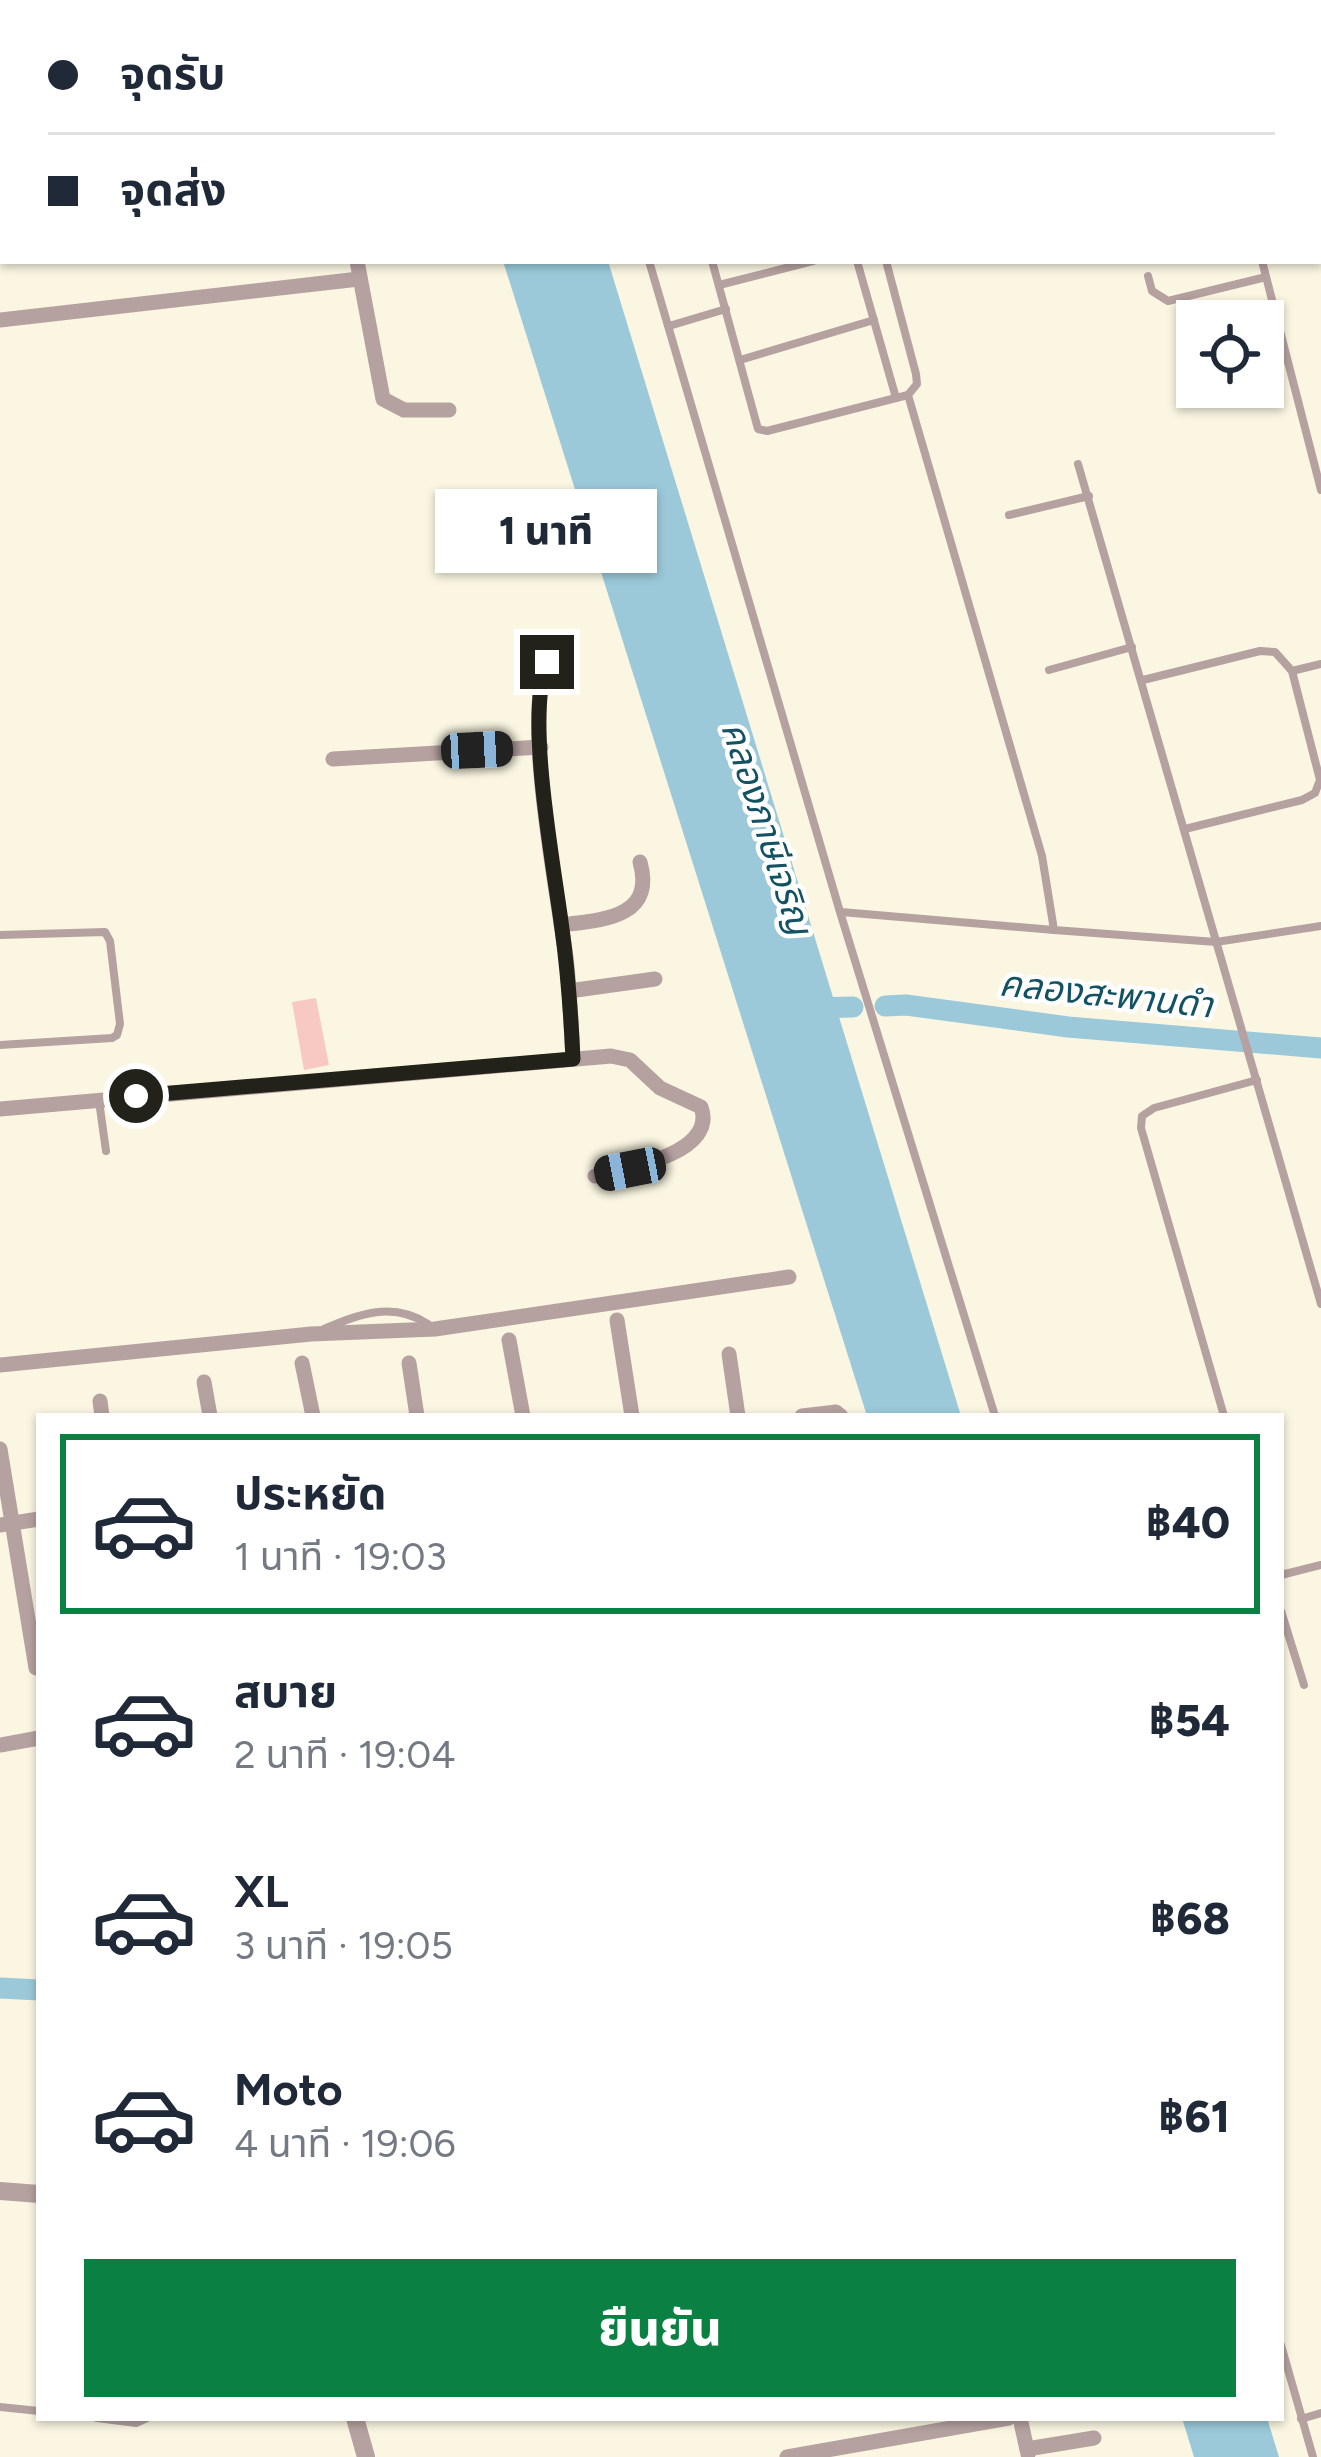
<!DOCTYPE html>
<html lang="th">
<meta charset="utf-8">
<style>
:root{--surface:#fff;--page:#f2f2f3;--text:#1f2937;--muted:#747a83;--line:#e0e1e3;--accent:#0b8043}
body{margin:0;font-family:Figtree,"Noto Sans Thai",sans-serif;background:var(--page);color:var(--text);height:100vh;display:flex;flex-direction:column;font-size:45px;white-space:nowrap}
*{box-sizing:border-box;margin:0}
p{font-size:39px;color:var(--muted)}
.icon{flex:none;width:66px;height:66px;fill:none;stroke:currentColor;stroke-width:2;stroke-linecap:round;stroke-linejoin:round}
.map{position:relative;flex:1;overflow:hidden}
.side{position:absolute;left:36px;top:1413px;width:1248px;height:1008px;display:flex;flex-direction:column;background:var(--surface);border-radius:0px;box-shadow:0 3px 9px #0004}
.side>*{flex:none}
.top-card{position:absolute;left:0px;top:0px;width:1323px;height:264px;box-shadow:0 3px 9px #0004;display:grid;align-content:center;height:264px;padding:0 48px;background:var(--surface)}
.controls{position:absolute;left:1176px;top:300px;display:grid;gap:24px}
.controls a{display:grid;place-items:center;width:108px;height:108px;border-radius:0px;background:var(--surface);box-shadow:0 3px 9px #0004;font-size:60px}
.end{position:absolute;width:54px;height:54px;margin:-27px;border:15px solid #23221a;background:#fff;box-shadow:0 0 0 6px #fff}
.from{border-radius:50%}
.bubble{position:absolute;height:84px;border-radius:0px;background:var(--surface);box-shadow:0 3px 9px #0004;font-size:39px;font-weight:800;line-height:84px;text-align:center}
.car{position:absolute;width:36px;height:72px;margin:-36px -18px;border-radius:15px;box-shadow:0 0 9px 3px #0007;background:linear-gradient(#222 24%,#8ab4d8 0 40%,#222 0 76%,#8ab4d8 0 86%,#222 0)}
.top-card b{display:flex;align-items:center;gap:42px;height:114px;font-size:45px}
.top-card b+b{border-top:3px solid var(--line)}
.top-card i{width:30px;height:30px;background:var(--text)}
ul{padding:21px 0 0;list-style:none}
li{display:flex;align-items:center;gap:36px;height:180px;margin:0 24px 18px;padding:0 24px;border:6px solid transparent;border-radius:0px}
li div{flex:1}
li b{display:block;font-size:45px}
li em{font-style:normal;font-weight:800}
li.on{border-color:var(--accent)}
li>.icon{width:108px;height:108px;stroke-width:1.5}
.action{display:flex;gap:24px;margin-top:auto;padding:24px 48px}
.action a{flex:1;height:138px;border-radius:0px;background:var(--accent);color:#fff;font-size:48px;font-weight:800;line-height:138px;text-align:center}
.map>svg:first-child{display:block}
.water{fill:#9bc9d9}
.lines{fill:none;stroke-linecap:round;stroke-linejoin:round}
.canal{stroke:#9bc9d9;stroke-width:21}
.building{fill:#f7c9c2}
.service{stroke:#b5a1a0;stroke-width:8}
.minor{stroke:#b5a1a0;stroke-width:15}
.tertiary{stroke:#b5a1a0;stroke-width:18}
.route{stroke:#23221a;stroke-width:15}
.labels{text-anchor:middle;dominant-baseline:central;stroke-width:9;stroke-linejoin:round;paint-order:stroke}
.water-label{font-size:36px;font-style:italic;fill:#135263;stroke:#fff}
</style>
<div class="map">
<svg width="1321" height="2457" viewBox="0 0 1321 2457">
<rect width="100%" height="100%" fill="#faf6e2"/>
<g class="water">
<path d="M503,261H608L961,1416H867Z"/>
<path d="M1182,2418H1267L1279,2457H1194Z"/>
</g>
<g class="lines">
<g class="canal">
<path d="M1320,47H1321"/>
<path d="M885,1006L906,1005L1068,1027L1321,1048"/>
<path d="M811,1008L853,1007"/>
<path d="M0,1988L39,1990"/>
</g>
</g>
<path class="building" d="M316,998L329,1065L304,1070L292,1002Z"/>
<g class="lines">
<g class="service">
<path d="M515,0L516,3"/>
<path d="M0,208H3"/>
<path d="M649,261L840,912L995,1416"/>
<path d="M712,261L758,429L767,431L896,398"/>
<path d="M857,261L896,398L908,395"/>
<path d="M886,261L916,374L917,384L908,395L1042,856L1054,930L1216,942L1321,926"/>
<path d="M1262,261L1321,490"/>
<path d="M1148,276L1152,291L1168,301L1266,277"/>
<path d="M719,285L813,261"/>
<path d="M669,326L726,309"/>
<path d="M740,360L874,320"/>
<path d="M1078,464L1321,1304"/>
<path d="M1009,515L1089,496"/>
<path d="M1049,670L1132,647"/>
<path d="M1292,671L1321,664"/>
<path d="M1143,680L1260,651L1275,652L1292,671L1320,780L1315,793L1302,800L1185,829"/>
<path d="M841,912L1054,930"/>
<path d="M0,935L105,932L110,941L120,1024L117,1035L112,1038L0,1045"/>
<path d="M99,1101L106,1151"/>
<path d="M324,1329C360,1314 392,1301 428,1324"/>
<path d="M1224,1416L1141,1128L1142,1116L1154,1108L1257,1080"/>
<path d="M1281,1575L1321,1565"/>
<path d="M1281,1611L1304,1685"/>
<path d="M1281,2345L1313,2457"/>
<path d="M0,2407L39,2411"/>
<path d="M97,2418L136,2423L147,2418"/>
<path d="M1301,2419L1321,2413"/>
</g>
<g class="minor">
<path d="M415,0L416,3"/>
<path d="M657,0L658,3"/>
<path d="M1144,0V3"/>
<path d="M1217,0V3"/>
<path d="M93,3L140,0"/>
<path d="M0,9H3"/>
<path d="M357,261L383,399L404,410H449"/>
<path d="M0,320L359,279"/>
<path d="M547,662C523,720 557,889 566,957C570,991 571,1025 573,1059"/>
<path d="M333,759L541,747"/>
<path d="M561,925C600,920 656,919 640,862"/>
<path d="M569,991L655,979"/>
<path d="M0,1109L611,1056L630,1060L660,1088L701,1107C718,1153 627,1169 595,1176"/>
<path d="M617,1320L632,1416"/>
<path d="M509,1340L523,1416"/>
<path d="M729,1354L738,1416"/>
<path d="M302,1363L313,1416"/>
<path d="M409,1363L417,1416"/>
<path d="M0,1365L311,1334L435,1329L789,1277"/>
<path d="M204,1382L210,1416"/>
<path d="M100,1401L102,1416"/>
<path d="M802,1416L836,1412L841,1416"/>
<path d="M0,1449L36,1668"/>
<path d="M0,1525L39,1519"/>
<path d="M0,1745L39,1738"/>
<path d="M1020,2418L1028,2454"/>
<path d="M1027,2449L1094,2438"/>
<path d="M787,2457L1009,2418"/>
</g>
<g class="tertiary">
<path d="M0,2191L39,2194"/>
<path d="M355,2418L366,2457"/>
</g>
</g>
<g class="lines">
<path class="route" d="M136,1096L573,1059C571,1016 568,972 562,929C554,865 525,719 547,662"/>
</g>
<g class="labels">
<g class="water-label">
<text transform="translate(767 828) rotate(72)">คลองภาษีเจริญ</text>
<text transform="translate(1106 994) rotate(6)">คลองสะพานดำ</text>
</g>
</g>
</svg>
<div class="controls">
<a><svg class="icon" aria-label="locate" viewBox="0 0 24 24"><circle cx="12" cy="12" r="6"/><path d="M12 2v4M12 18v4M2 12h4M18 12h4"/></svg></a>
</div>
<i class="end from" style="left:136px;top:1096px"></i>
<i class="end" style="left:547px;top:662px"></i>
<div class="bubble" style="left:435px;top:489px;width:222px">1 นาที</div>
<i class="car" style="left:477px;top:750px;rotate:87deg"></i>
<i class="car" style="left:630px;top:1169px;rotate:259deg"></i>
<div class="top-card">
<b><i class="from"></i>จุดรับ</b>
<b><i></i>จุดส่ง</b>
</div>
<section class="side">
<ul>
<li class="on"><svg class="icon" aria-label="car" viewBox="0 0 24 24"><path d="M5 17H2v-5l4-1 3-4h7l3 4 3 1v5h-3M9 17h6M6 11h13"/><circle cx="7" cy="17" r="2"/><circle cx="17" cy="17" r="2"/></svg><div><b>ประหยัด</b><p>1 นาที · 19:03</p></div><em>฿40</em></li>
<li><svg class="icon" aria-label="car" viewBox="0 0 24 24"><path d="M5 17H2v-5l4-1 3-4h7l3 4 3 1v5h-3M9 17h6M6 11h13"/><circle cx="7" cy="17" r="2"/><circle cx="17" cy="17" r="2"/></svg><div><b>สบาย</b><p>2 นาที · 19:04</p></div><em>฿54</em></li>
<li><svg class="icon" aria-label="car" viewBox="0 0 24 24"><path d="M5 17H2v-5l4-1 3-4h7l3 4 3 1v5h-3M9 17h6M6 11h13"/><circle cx="7" cy="17" r="2"/><circle cx="17" cy="17" r="2"/></svg><div><b>XL</b><p>3 นาที · 19:05</p></div><em>฿68</em></li>
<li><svg class="icon" aria-label="car" viewBox="0 0 24 24"><path d="M5 17H2v-5l4-1 3-4h7l3 4 3 1v5h-3M9 17h6M6 11h13"/><circle cx="7" cy="17" r="2"/><circle cx="17" cy="17" r="2"/></svg><div><b>Moto</b><p>4 นาที · 19:06</p></div><em>฿61</em></li>
</ul>
<div class="action"><a>ยืนยัน</a></div>
</section>
</div>
